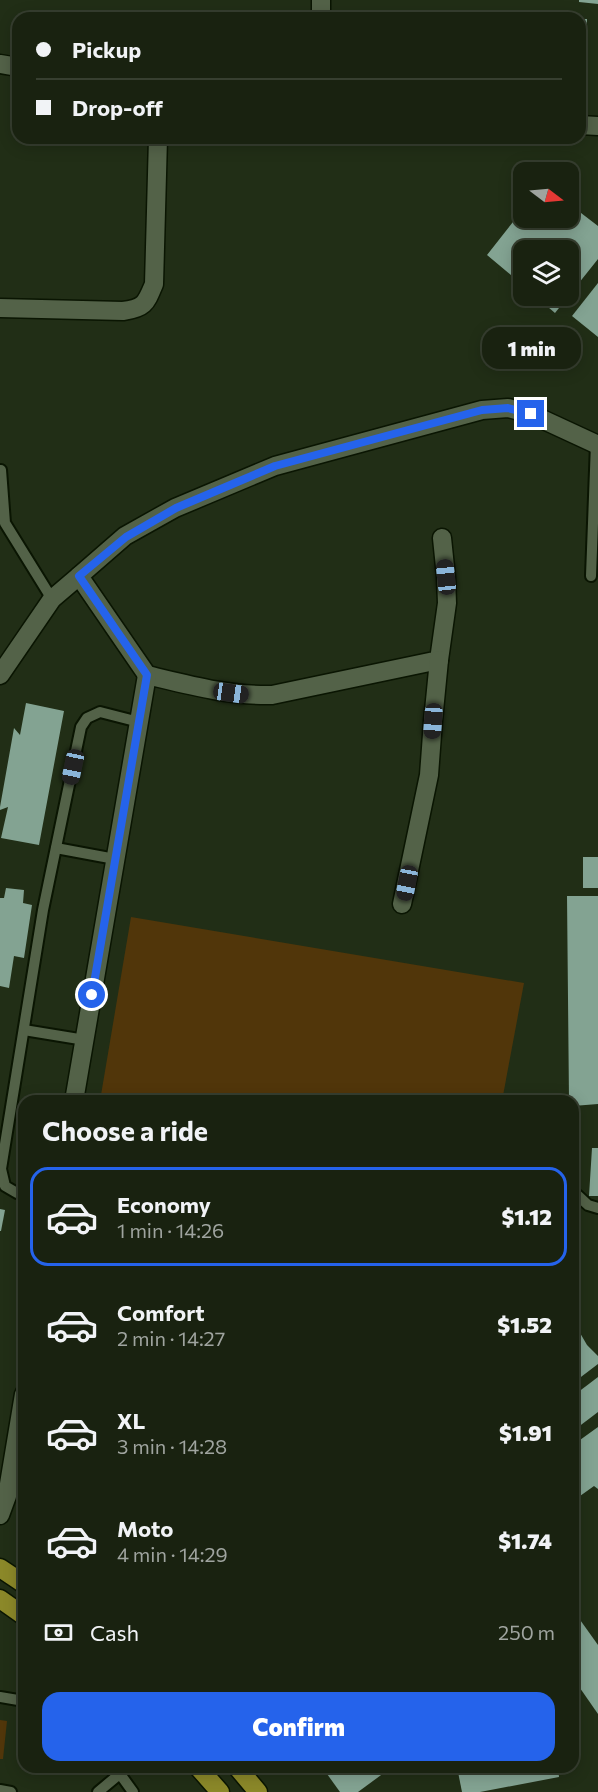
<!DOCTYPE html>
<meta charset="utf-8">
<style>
:root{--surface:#192210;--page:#222a19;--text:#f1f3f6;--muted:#9fa49f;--line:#373f30;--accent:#2563eb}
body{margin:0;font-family:Commissioner,sans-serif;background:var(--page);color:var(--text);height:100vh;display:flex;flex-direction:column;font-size:22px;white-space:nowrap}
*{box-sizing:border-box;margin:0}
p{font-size:20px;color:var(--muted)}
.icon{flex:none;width:33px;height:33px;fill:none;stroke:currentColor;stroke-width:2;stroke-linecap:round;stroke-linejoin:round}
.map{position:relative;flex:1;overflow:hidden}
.panel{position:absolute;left:18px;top:1095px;width:561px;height:678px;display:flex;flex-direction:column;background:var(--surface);border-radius:18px;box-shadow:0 3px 15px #0003,0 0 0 2px var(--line)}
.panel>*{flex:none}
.top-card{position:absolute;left:12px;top:12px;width:574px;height:132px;border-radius:18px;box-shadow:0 3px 15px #0003,0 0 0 2px var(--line);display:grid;align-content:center;height:132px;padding:0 24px;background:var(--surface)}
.needle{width:39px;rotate:106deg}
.buttons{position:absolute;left:513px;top:162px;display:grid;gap:12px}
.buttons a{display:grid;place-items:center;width:66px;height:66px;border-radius:12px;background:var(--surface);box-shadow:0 3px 15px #0003,0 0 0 2px var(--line);font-size:30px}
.end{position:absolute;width:27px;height:27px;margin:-14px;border:8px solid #2563eb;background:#fff;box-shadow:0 0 0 3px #fff}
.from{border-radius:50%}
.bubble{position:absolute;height:42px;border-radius:18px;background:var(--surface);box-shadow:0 3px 15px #0003,0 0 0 2px var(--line);font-size:20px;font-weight:800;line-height:42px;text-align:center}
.car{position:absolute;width:18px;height:36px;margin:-18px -9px;border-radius:8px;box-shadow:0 0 4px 2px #0007;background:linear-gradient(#222 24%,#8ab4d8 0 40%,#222 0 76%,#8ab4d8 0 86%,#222 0)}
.top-card b{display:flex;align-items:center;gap:21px;height:57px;font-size:22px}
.top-card b+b{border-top:2px solid var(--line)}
.top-card i{width:15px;height:15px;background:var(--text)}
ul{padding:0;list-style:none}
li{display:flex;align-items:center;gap:18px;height:99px;margin:0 12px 9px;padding:0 12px;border:3px solid transparent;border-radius:18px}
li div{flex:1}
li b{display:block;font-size:22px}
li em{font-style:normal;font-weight:800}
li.current{border-color:var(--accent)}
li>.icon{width:54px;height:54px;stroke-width:1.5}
h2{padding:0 24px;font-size:27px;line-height:72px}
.pay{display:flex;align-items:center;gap:15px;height:66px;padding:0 24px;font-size:22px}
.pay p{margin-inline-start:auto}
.button{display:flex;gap:12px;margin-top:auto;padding:12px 24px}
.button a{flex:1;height:69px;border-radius:18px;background:var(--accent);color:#fff;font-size:24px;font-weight:800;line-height:69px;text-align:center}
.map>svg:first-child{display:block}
.green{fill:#51360a}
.building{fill:#83a392}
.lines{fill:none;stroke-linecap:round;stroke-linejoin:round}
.lane-casing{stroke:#0a1502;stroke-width:14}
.street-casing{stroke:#0a1502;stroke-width:21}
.primary-casing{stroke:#0a1502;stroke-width:21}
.lane{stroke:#536248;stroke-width:10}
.street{stroke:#536248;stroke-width:18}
.primary{stroke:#8b8829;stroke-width:18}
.route{stroke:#2563eb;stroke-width:8}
</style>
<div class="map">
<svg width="598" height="1792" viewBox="0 0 598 1792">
<rect width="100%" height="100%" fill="#212e16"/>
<g class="green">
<path d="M131,917L524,983L502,1101H100Z"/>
<path d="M0,1720L7,1721L3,1759H0Z"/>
</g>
<g class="building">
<path d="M579,0H598V4L579,2Z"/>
<path d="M580,19H587L586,87H580Z"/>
<path d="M568,203L598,226V259L555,313L535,296H568V250H524V286L487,255L524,208V218H568Z"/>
<path d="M598,283V337L572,316Z"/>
<path d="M26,703L64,711L39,845L1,838L8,807L0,810V807L14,728L20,735Z"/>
<rect x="583" y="857" width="15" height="31"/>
<path d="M6,888L24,890L23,903L32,905L24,958L14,956L9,988L0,986V898H4Z"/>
<path d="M567,896H598V1104L573,1106V1101H569Z"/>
<path d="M592,1148H598V1196H589Z"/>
<path d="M0,1209L5,1210L1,1231H0Z"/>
<path d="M576,1326L587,1345L598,1356V1364L573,1383V1328Z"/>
<path d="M598,1377V1412L573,1431V1396Z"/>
<path d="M598,1427V1489L594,1486L573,1501V1445Z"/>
<path d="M573,1610L598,1645V1714L573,1678Z"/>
<path d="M322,1767H392L358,1792H340Z"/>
<path d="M457,1767H558L559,1777L480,1792H462Z"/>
</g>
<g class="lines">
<defs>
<g id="lane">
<path d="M1,470L5,523L52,599"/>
<path d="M591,576L596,444"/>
<path d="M56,848L115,859"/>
<path d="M24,1030L85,1040"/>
<path d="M573,1191L588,1205L598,1208"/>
<path d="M24,1195L17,1193L5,1186L1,1169L43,910L81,727L87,718L100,712L139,722"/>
<path d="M0,1697L24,1701"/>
<path d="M115,1767L133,1792"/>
<path d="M0,1790L11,1792"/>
<path d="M98,1792L128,1767"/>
</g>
<g id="street">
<path d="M321,18V0"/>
<path d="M0,64L18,67"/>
<path d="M580,125L598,126"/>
<path d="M0,308L123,311C145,308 146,303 154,284L158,138"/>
<path d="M442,538L446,577L447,603L439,660L272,695C229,696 189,685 147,675L79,576L125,536L175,508L275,466L482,410L508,408L531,414L598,445"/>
<path d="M0,675L52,599L79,576"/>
<path d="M402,904L429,775L433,721L439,660"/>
<path d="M74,1101L147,675"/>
<path d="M0,1515L7,1496L24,1394"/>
</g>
<g id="primary">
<path d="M0,1568L24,1584"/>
<path d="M0,1599L24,1616"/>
<path d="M198,1767L220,1792"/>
<path d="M237,1767L258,1792"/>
</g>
</defs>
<use href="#lane" class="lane-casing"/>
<use href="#street" class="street-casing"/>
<use href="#primary" class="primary-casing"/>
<use href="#lane" class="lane"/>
<use href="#street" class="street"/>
<use href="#primary" class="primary"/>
</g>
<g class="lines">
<path class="route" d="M92,995L147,675L79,576L126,537L176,508L235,483L275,466L482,410L508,408L531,414"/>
</g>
</svg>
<div class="buttons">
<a><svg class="needle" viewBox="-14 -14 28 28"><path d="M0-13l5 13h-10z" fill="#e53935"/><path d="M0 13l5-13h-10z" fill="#9fa49f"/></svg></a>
<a><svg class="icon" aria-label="layers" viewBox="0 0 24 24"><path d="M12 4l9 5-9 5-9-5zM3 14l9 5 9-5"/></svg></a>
</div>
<i class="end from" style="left:92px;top:995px"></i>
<i class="end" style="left:531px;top:414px"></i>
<div class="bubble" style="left:482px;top:327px;width:99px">1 min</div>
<i class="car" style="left:446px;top:577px;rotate:354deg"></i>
<i class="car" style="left:231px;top:693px;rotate:98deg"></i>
<i class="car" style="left:433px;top:721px;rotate:184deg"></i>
<i class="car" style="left:73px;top:767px;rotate:192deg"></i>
<i class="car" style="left:407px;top:883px;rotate:191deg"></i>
<div class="top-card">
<b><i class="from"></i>Pickup</b>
<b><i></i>Drop-off</b>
</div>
<section class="panel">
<h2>Choose a ride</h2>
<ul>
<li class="current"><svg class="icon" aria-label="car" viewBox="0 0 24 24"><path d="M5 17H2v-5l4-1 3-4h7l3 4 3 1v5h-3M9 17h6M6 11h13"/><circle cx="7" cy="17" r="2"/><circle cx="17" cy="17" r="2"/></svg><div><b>Economy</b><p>1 min · 14:26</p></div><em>$1.12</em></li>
<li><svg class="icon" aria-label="car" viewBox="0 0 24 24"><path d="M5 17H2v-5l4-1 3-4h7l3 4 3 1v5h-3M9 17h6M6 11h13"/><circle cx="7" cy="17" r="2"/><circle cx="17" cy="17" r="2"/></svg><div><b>Comfort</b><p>2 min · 14:27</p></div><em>$1.52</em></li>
<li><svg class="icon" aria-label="car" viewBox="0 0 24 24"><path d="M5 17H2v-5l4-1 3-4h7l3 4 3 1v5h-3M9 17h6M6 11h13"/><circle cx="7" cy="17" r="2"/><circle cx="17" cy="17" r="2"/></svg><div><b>XL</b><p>3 min · 14:28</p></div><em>$1.91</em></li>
<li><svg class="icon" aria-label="car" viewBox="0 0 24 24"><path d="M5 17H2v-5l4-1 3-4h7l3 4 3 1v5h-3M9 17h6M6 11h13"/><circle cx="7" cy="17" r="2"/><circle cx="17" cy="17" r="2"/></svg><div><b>Moto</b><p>4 min · 14:29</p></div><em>$1.74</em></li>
</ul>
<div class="pay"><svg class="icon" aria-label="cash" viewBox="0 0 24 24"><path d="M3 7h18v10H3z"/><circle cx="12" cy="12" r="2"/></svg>Cash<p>250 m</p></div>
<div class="button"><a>Confirm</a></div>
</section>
</div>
